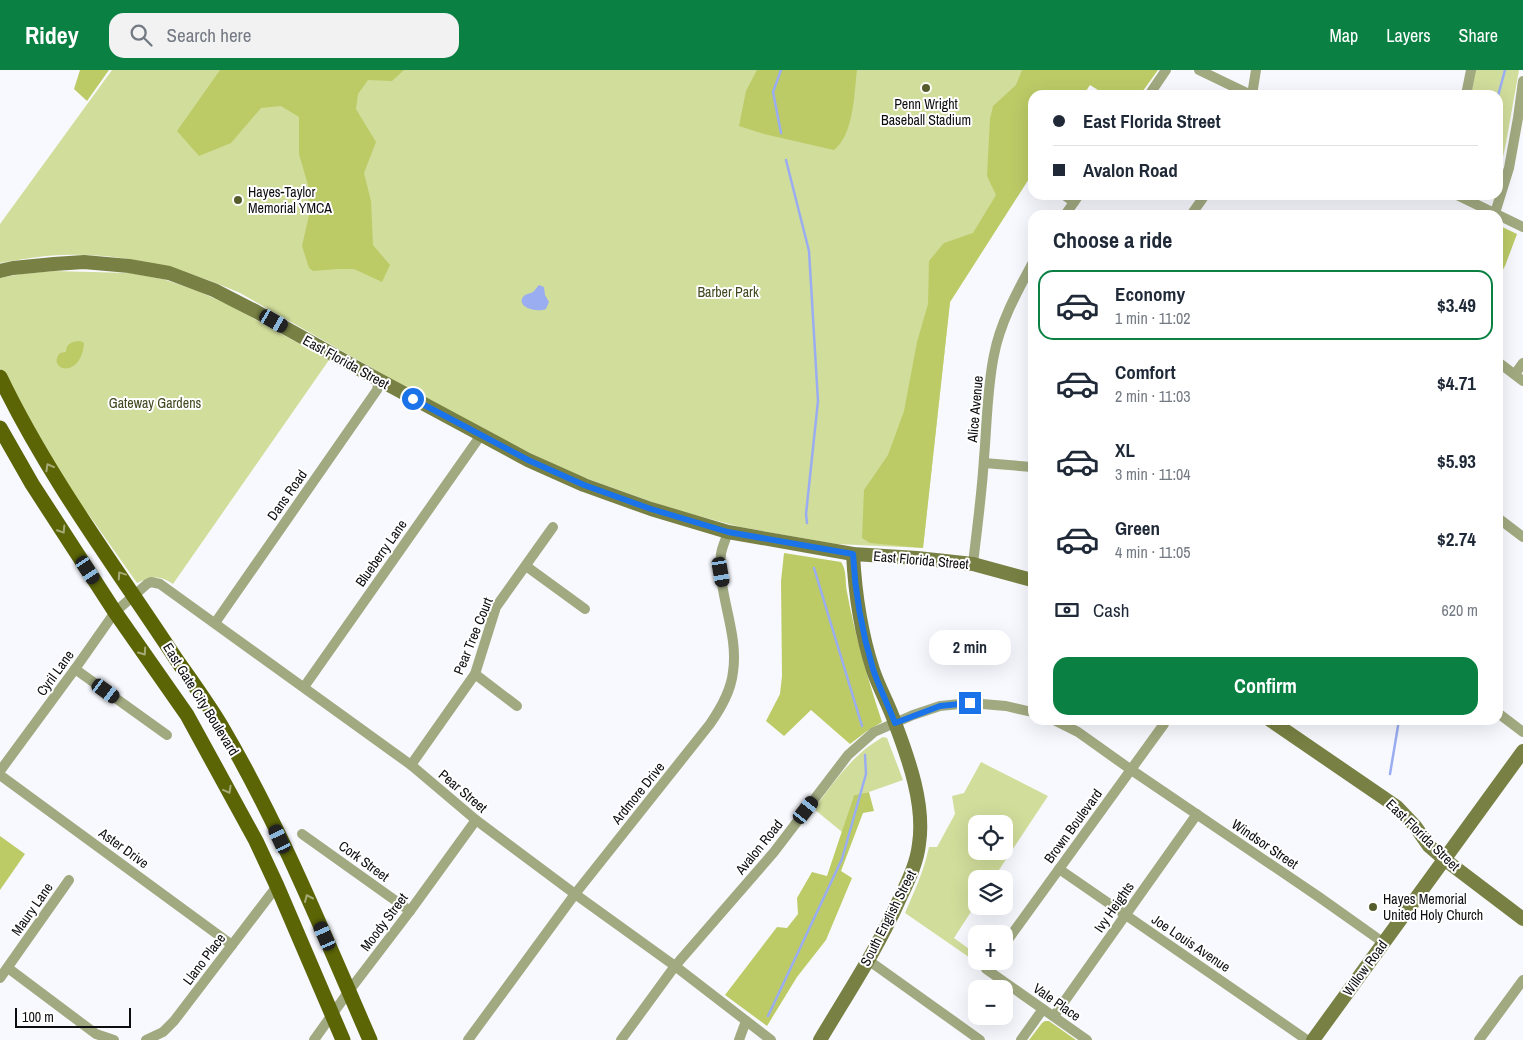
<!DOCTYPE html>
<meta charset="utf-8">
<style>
:root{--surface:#fff;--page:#f2f2f3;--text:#1f2937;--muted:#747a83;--line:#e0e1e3;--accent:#0b8043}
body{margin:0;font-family:"Archivo Narrow",sans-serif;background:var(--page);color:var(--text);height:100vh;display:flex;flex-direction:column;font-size:19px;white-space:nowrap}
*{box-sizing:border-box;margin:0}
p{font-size:16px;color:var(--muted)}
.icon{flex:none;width:28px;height:28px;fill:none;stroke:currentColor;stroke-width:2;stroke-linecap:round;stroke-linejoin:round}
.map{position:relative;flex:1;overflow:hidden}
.details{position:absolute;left:1028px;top:140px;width:475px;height:515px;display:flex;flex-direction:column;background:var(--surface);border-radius:15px;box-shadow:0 5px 20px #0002}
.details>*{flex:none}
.hud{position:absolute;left:1028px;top:20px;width:475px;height:110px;border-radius:15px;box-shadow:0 5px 20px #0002;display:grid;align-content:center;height:110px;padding:0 25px;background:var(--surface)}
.buttons{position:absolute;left:968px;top:745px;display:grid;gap:10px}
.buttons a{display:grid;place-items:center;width:45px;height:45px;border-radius:10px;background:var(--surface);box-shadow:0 5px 20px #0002;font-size:25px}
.scale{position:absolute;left:15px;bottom:12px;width:116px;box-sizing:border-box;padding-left:5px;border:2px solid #0d0d10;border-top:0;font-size:14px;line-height:18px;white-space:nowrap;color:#0d0d10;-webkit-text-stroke:4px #fff;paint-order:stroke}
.end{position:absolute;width:22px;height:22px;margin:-11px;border:6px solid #1a73e8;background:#fff;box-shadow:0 0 0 2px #fff}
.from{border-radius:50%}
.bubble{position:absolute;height:35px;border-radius:15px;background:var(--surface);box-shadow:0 5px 20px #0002;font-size:16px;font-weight:800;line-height:35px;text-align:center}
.car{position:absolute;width:15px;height:30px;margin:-15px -8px;border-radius:6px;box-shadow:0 0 4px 1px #0007;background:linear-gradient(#222 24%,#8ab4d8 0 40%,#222 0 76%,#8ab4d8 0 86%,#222 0)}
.hud b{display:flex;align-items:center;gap:18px;height:48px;font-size:19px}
.hud b+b{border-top:1px solid var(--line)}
.hud i{width:12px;height:12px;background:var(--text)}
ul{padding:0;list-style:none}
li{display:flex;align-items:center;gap:15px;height:70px;margin:0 10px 8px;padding:0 15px;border:2px solid transparent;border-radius:15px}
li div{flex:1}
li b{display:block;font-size:19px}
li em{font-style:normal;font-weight:800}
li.on{border-color:var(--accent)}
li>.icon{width:45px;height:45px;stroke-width:1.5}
h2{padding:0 25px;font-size:22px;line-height:60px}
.pay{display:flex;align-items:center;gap:12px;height:55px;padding:0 25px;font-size:19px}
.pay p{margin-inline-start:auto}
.button{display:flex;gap:10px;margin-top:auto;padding:10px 25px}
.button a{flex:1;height:58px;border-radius:15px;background:var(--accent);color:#fff;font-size:20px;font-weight:800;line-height:58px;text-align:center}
header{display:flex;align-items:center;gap:30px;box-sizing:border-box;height:70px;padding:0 25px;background:var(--accent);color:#fff}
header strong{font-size:24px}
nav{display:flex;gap:28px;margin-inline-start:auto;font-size:18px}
.search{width:350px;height:45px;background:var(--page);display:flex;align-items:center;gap:12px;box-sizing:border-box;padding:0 18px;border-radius:15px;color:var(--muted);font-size:19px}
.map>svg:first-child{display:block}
.green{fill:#d1dd9b;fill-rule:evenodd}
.forest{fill:#bccb66}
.water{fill:#9aadf1}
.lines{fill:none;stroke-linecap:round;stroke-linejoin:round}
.stream{stroke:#9aadf1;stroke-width:2.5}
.street{stroke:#a1a980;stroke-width:10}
.secondary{stroke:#788143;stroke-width:14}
.primary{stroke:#5b6506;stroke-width:15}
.oneway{stroke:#a5aa76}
.route{stroke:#1a73e8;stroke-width:6}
.poi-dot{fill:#565d2c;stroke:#fff;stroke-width:2}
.labels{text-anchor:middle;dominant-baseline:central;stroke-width:4;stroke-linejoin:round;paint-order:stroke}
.poi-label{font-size:14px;fill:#0d0d10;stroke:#fff;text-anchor:start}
.park-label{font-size:14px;fill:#42481f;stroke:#fff}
.street-label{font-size:14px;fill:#0d0d10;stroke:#fff}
</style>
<header>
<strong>Ridey</strong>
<div class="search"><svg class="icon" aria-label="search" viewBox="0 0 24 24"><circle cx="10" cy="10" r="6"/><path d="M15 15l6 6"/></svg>Search here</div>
<nav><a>Map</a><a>Layers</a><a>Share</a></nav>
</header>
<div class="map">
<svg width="1523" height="970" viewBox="0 0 1523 970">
<rect width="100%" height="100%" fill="#f8f9fe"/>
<g class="green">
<path d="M112,0H1100L1083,25H1032V104L950,232L923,478L836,474L740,457L669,438L566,401L504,370L402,315L240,223C179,196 113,180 46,186C30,188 15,190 0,193V154Z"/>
<path d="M1475,0H1519L1506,73L1498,111V25H1471Z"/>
<path d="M54,201L130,203L163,209L198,221L229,235L329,290L173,514C160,505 151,506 137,513L89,445L68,419L0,298V208L21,204Z"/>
<path d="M883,667L887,668L903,710L869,722L854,725L842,762L814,739C833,713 854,683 883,667Z"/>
<path d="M981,692L1048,726L993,809H976V834L954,868L976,884V891H978L976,892L905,843C914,822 924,801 929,777H937L955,744L952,726L964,723ZM976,754H1004V781H976Z"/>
</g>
<g class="forest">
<path d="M80,0H109L87,31L74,19Z"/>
<path d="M220,0H404L392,11L368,10L358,24L356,39L376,72L364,103L371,131L373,175L390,195L382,212L354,199H338L313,201L309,198L302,176L309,145L308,115L299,84V47L281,36L261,38L231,73L199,86L177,61Z"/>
<path d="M757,0H857C854,24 854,64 834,80L764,64L739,56L746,21Z"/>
<path d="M1022,0H1158L1140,25H1106L1090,15L1083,25H1032V104L950,232L923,478L870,473L862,468L864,420L888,385L904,341L917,272L928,234L929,191L944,173L973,163L996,125L987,106L990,49L993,36L1016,15Z"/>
<path d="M1498,155L1517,164L1505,196L1498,208Z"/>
<path d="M79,271L83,272L84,274C80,311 46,299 60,283L66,282C66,274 71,272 79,271Z"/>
<path d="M784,483L841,492C847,500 845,513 847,522C855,566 868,609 882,652L867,661L850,674L811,640L784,666L766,651L780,624L782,606L781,511Z"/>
<path d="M869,722L874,741L863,743L841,801L852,808L826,870L797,907L767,956L725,925L777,857L787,858L798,844L797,828L812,802L827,806L854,725Z"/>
<path d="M0,766L25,784L0,820Z"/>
<path d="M1045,951H1049L1076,970H1029L1042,953Z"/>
</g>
<path class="water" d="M539,215L544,217L545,225L549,232L546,239C537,243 516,237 523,227C526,223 531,224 534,221C536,219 537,217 539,215Z"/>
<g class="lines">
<g class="stream">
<path d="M1498,26L1505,0"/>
<path d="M781,63L773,22L781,0"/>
<path d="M786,90L809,181L818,331L806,444L807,453"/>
<path d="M1464,145V143"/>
<path d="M814,498L862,656"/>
<path d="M1390,704L1399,650"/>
<path d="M768,946L842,789L866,704L865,685"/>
</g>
<g class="street">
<path d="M1199,0L1251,25"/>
<path d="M1149,25L1166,0"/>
<path d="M1252,25L1256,0"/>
<path d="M1466,25L1471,0"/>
<path d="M1064,125L1074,132"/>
<path d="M1457,125L1523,157"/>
<path d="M1495,143L1509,98L1518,48L1523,11"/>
<path d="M1065,145L1079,125"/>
<path d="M1191,145L1205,125"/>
<path d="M1498,292L1523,311"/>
<path d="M1515,304L1523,293"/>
<path d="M984,393L1032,397"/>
<path d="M1498,448L1523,467"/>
<path d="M973,494C977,458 982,423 984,388C987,354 987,319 994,285C1000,253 1017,222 1032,194"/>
<path d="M526,496L585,539"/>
<path d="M215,553L377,320L379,310"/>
<path d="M75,599L167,665"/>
<path d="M475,604L517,636"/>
<path d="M304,617L481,365"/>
<path d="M1498,643L1523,662"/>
<path d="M1054,650L1078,662L1130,699L1319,827L1384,873"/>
<path d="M411,695L475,604L496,537L553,457"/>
<path d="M0,701L75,599L115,542L147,514L151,512L160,514L411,695L476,750L575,824L675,896L771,970"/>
<path d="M0,705L232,875"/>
<path d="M302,764L410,841"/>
<path d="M1059,799L1307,970"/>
<path d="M1004,875L1164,654"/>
<path d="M868,890L980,970"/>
<path d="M992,891L986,899L1087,970"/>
<path d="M8,898L96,964L114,970"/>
<path d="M0,908L69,810"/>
<path d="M1054,946L1197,744"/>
<path d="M146,970L163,962L174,951L277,816"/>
<path d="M314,970L349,921L410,841L476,750"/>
<path d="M468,970L575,824L710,654C721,638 731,621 733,602C739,562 717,524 721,484C722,477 726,469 728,462"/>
<path d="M621,970L675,896L774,782L848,685L874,662L913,645L940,636L970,633L1006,636L1032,642"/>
<path d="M739,970L746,951"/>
<path d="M1021,970L1043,939"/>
<path d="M1479,970L1523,910"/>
</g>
<g class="secondary">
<path d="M0,201L13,198L54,194L84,192L129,196L169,203L214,220L257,242L370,305L528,390L584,415L651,439L728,462L853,484L917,488L973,494L1032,510"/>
<path d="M1270,650L1397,737L1415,756L1429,776L1444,789L1523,849"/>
<path d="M820,970C848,923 878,878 900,828C908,811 917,793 919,774C925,735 909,690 895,653C889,635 879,618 873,600C861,563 855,523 853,484"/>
<path d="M1313,970L1523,681"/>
</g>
<g class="primary">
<path d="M0,307C48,407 115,496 176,589C192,612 209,635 223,659C281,758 324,865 370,970"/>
<path d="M0,358L32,414L115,542L187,645L256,771L277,816L343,970"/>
</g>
</g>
<defs><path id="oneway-chevron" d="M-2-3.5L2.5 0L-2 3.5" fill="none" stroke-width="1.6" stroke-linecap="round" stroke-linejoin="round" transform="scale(1.25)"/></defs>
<g class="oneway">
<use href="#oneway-chevron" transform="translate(49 397) rotate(-119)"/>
<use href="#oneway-chevron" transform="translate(62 460) rotate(57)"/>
<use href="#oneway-chevron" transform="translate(121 505) rotate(-124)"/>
<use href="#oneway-chevron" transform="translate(143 582) rotate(55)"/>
<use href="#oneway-chevron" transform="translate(228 720) rotate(61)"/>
<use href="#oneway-chevron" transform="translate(308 828) rotate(-114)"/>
</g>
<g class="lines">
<path class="route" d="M413,329L528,390L584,415L651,439L728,462L853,484C855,523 862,562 873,599C879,617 888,635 895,653L940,636L970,633"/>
</g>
<g class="poi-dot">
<circle cx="926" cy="18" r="5"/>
<circle cx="238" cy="130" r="5"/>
<circle cx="1373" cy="837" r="5"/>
</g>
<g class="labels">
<g class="poi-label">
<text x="926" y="34" text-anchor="middle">Penn Wright<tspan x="926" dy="16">Baseball Stadium</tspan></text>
<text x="248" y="122">Hayes-Taylor<tspan x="248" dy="16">Memorial YMCA</tspan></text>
<text x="1383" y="829">Hayes Memorial<tspan x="1383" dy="16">United Holy Church</tspan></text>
</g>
<g class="park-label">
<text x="728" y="222">Barber Park</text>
<text x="155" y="333">Gateway Gardens</text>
</g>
<g class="street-label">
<text transform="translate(346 292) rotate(29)">East Florida Street</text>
<text transform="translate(975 339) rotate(-85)">Alice Avenue</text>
<text transform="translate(287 425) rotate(-55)">Dans Road</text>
<text transform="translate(381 483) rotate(-55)">Blueberry Lane</text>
<text transform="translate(921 490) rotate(5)">East Florida Street</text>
<text transform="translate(473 566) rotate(-68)">Pear Tree Court</text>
<text transform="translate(55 603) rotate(-54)">Cyril Lane</text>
<text transform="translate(201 629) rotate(58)">East Gate City Boulevard</text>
<text transform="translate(463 721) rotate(40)">Pear Street</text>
<text transform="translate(638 723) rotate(-51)">Ardmore Drive</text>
<text transform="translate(1073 756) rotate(-54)">Brown Boulevard</text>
<text transform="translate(1423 765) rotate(44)">East Florida Street</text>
<text transform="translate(1265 774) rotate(34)">Windsor Street</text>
<text transform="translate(759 777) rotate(-51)">Avalon Road</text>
<text transform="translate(124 778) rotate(36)">Aster Drive</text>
<text transform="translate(364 791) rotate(36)">Cork Street</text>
<text transform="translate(1114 837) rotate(-55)">Ivy Heights</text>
<text transform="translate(32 839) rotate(-55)">Maury Lane</text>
<text transform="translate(888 848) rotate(-63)">South English Street</text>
<text transform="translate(384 852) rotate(-53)">Moody Street</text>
<text transform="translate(1191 873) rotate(34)">Joe Louis Avenue</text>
<text transform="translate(204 889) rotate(-53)">Llano Place</text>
<text transform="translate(1365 898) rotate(-54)">Willow Road</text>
<text transform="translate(1057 932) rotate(35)">Vale Place</text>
</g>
</g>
</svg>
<div class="buttons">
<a><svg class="icon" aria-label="locate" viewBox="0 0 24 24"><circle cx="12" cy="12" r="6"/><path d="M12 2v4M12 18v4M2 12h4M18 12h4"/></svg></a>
<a><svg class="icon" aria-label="layers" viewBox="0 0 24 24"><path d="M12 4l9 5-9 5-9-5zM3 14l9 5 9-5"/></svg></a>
<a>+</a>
<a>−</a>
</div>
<div class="scale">100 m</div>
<i class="end from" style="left:413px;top:329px"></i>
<i class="end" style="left:970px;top:633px"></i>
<div class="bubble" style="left:929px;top:560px;width:82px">2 min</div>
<i class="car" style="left:274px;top:251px;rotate:120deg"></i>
<i class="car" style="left:88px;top:500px;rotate:147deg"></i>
<i class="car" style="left:721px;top:502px;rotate:170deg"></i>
<i class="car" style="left:106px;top:621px;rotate:126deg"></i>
<i class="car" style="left:806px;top:740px;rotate:38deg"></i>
<i class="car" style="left:280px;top:769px;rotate:335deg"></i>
<i class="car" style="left:325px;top:866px;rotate:336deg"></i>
<div class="hud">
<b><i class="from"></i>East Florida Street</b>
<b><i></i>Avalon Road</b>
</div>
<section class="details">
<h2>Choose a ride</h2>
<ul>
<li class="on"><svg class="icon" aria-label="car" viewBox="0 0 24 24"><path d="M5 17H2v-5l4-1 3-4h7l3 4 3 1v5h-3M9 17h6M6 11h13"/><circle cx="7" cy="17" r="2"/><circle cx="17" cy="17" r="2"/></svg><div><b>Economy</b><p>1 min · 11:02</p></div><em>$3.49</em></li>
<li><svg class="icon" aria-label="car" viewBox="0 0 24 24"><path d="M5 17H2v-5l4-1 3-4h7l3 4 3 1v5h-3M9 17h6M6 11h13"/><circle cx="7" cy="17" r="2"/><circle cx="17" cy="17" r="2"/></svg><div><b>Comfort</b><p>2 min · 11:03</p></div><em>$4.71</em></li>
<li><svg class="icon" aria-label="car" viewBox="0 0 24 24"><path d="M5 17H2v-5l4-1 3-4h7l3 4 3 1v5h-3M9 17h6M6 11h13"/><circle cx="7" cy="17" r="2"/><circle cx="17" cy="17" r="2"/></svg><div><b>XL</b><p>3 min · 11:04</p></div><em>$5.93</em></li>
<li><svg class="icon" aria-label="car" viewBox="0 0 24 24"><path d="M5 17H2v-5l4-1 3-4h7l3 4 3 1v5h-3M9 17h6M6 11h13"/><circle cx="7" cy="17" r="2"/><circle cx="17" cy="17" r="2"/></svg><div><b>Green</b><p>4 min · 11:05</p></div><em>$2.74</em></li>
</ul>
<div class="pay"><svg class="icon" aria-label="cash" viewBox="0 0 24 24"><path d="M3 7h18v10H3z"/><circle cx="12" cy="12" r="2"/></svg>Cash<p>620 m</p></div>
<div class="button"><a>Confirm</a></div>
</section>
</div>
